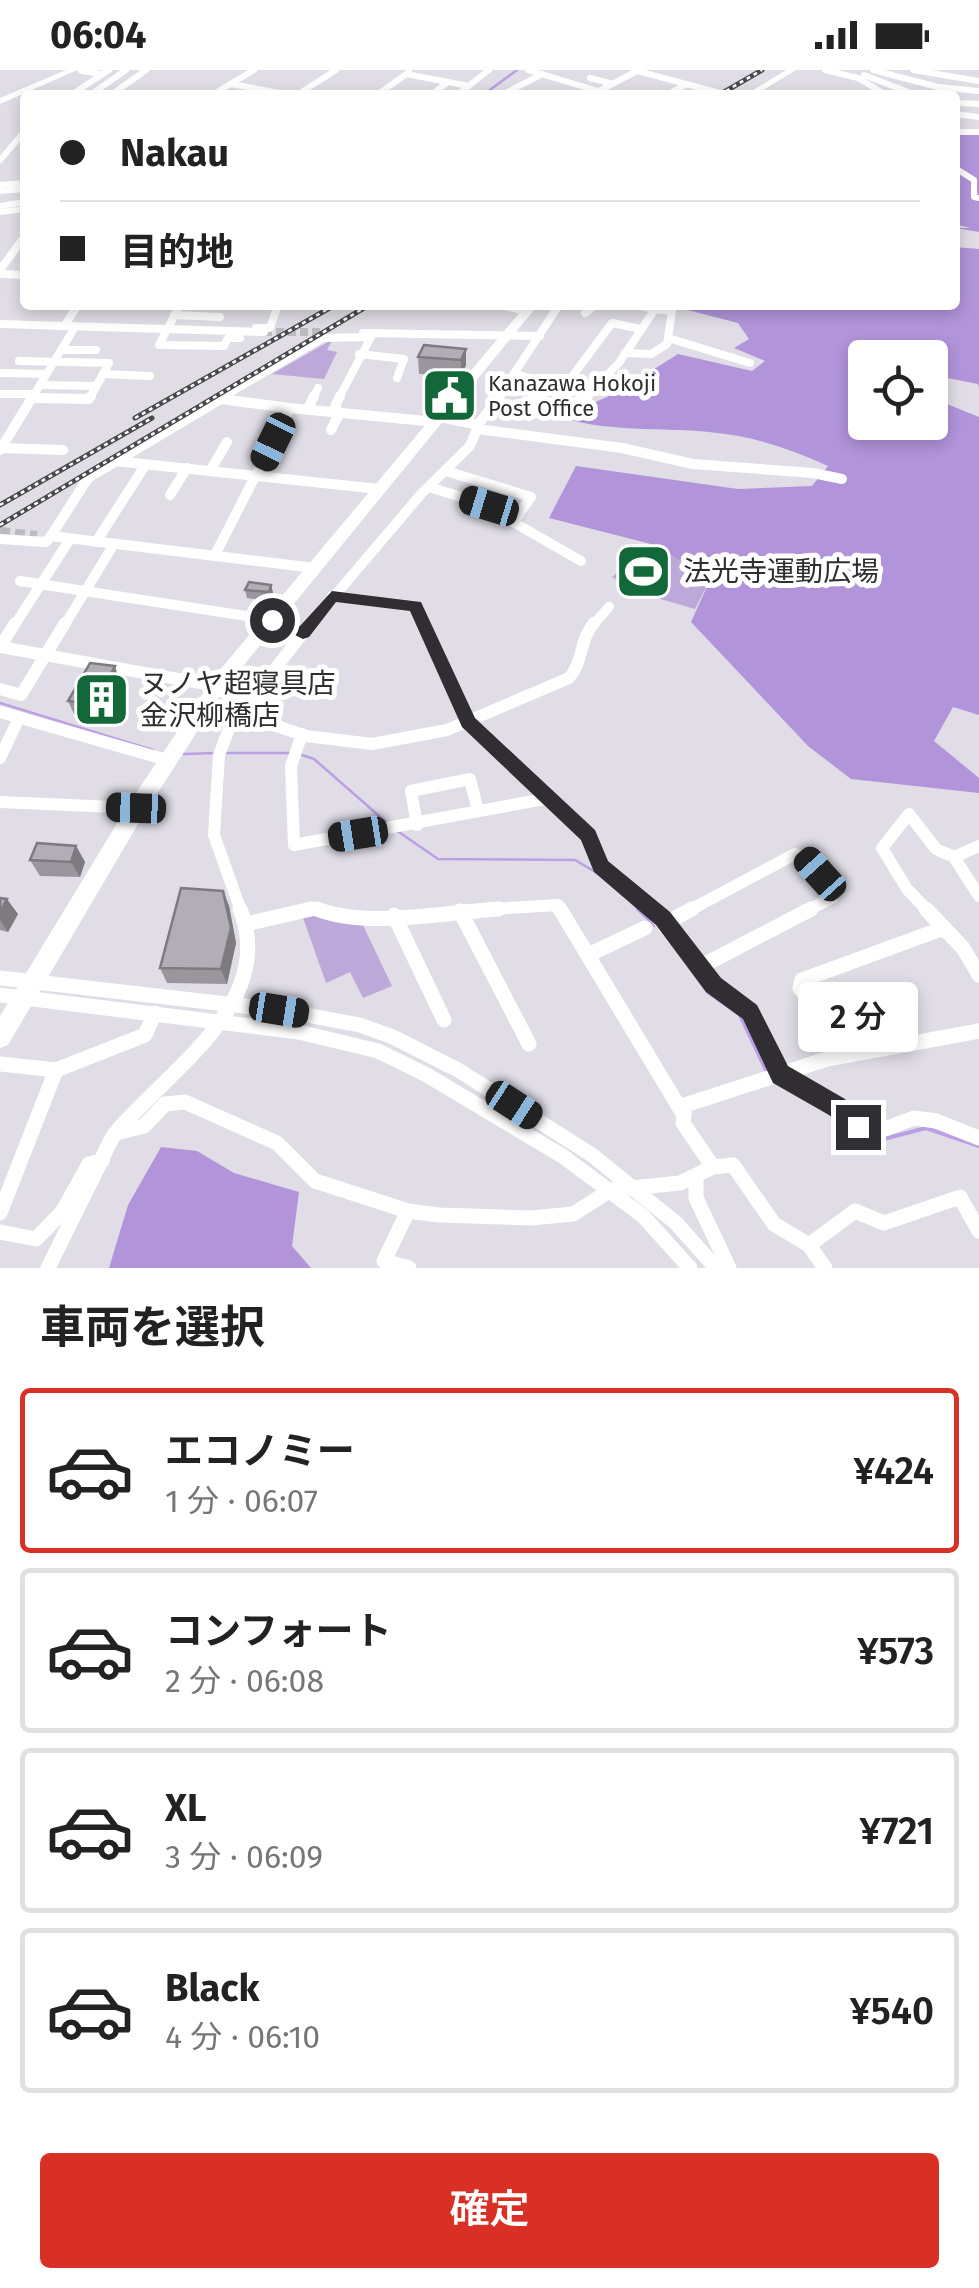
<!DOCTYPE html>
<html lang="ja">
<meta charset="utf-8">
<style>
:root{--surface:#fff;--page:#f6f6f6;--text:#222;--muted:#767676;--line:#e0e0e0;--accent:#d93025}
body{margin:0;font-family:"Fira Sans","Noto Sans JP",sans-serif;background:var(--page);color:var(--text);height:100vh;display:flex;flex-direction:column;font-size:38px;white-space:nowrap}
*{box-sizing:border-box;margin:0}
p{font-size:32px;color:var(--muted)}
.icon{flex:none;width:55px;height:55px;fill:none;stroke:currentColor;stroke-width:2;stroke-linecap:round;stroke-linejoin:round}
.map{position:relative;height:1198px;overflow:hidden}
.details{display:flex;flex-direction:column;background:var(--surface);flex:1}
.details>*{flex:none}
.banner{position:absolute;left:20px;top:20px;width:940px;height:220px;border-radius:10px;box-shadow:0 5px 15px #0003;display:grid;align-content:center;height:220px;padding:0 40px;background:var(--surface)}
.fabs{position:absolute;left:848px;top:270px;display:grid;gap:20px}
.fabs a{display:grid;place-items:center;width:100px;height:100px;border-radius:10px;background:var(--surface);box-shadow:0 5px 15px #0003;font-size:50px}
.end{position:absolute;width:45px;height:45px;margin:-22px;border:12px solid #302e32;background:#fff;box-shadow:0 0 0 5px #fff}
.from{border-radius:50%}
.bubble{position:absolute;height:70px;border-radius:10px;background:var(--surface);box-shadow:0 5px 15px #0003;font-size:32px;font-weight:600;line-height:70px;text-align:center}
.car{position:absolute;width:30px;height:60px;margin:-30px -15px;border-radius:12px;box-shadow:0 0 8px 2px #0007;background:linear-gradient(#222 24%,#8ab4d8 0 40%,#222 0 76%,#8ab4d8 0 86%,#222 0)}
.banner b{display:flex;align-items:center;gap:35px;height:95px;font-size:38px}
.banner b+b{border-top:2px solid var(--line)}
.banner i{width:25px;height:25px;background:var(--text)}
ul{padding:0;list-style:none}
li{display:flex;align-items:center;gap:30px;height:165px;margin:0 20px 15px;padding:0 20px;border:5px solid var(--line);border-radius:10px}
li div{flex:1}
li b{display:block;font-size:38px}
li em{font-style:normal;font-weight:600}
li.selected{border-color:var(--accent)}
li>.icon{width:90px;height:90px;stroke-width:1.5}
h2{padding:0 40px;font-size:45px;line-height:120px}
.action{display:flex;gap:20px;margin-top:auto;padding:20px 40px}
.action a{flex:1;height:115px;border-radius:10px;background:var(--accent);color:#fff;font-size:40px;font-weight:600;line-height:115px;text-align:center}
.status{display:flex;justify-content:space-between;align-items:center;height:70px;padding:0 50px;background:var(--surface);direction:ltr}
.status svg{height:28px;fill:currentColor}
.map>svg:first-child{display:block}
.green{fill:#bca8d9}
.forest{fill:#b294da;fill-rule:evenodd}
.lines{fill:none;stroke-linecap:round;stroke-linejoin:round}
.stream-far1{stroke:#bd9fe5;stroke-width:2.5}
.stream{stroke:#bd9fe5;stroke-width:4}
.minor-tunnel-far1{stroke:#bdbac2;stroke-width:8;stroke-dasharray:8 4;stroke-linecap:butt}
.minor-tunnel{stroke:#bdbac2;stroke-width:10;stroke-dasharray:10 5;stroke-linecap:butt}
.minor-far4{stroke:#fff;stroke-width:6}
.minor-far3{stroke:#fff;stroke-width:8}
.minor-far2{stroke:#fff;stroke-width:10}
.minor-far1{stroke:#fff;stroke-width:12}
.minor{stroke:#fff;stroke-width:15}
.highway{fill:#fff;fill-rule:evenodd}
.rail-casing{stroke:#4a484c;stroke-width:5}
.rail{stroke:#fff;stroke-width:2.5;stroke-dasharray:4;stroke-linecap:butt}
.wall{fill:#99969d}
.shaded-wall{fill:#7d7a80}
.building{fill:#b2aeb7;stroke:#7d7a80;stroke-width:2.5}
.route{fill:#302e32}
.labels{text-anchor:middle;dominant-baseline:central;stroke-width:10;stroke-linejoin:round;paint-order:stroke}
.far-poi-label{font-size:22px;fill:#302e32;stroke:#fff;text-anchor:start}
.poi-label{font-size:28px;fill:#302e32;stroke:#fff;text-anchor:start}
</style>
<div class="status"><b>06:04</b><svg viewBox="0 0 49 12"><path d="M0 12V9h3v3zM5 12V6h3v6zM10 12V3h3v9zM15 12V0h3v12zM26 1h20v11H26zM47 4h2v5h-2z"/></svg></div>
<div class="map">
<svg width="979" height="1198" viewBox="0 0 979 1198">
<rect width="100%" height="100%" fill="#e0dde6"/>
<g class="green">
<path d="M333,269L327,280L337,282L324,309L272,304Z"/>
<path d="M651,474L711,508L695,539L643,524L612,507Z"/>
<path d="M301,842L361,851L392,916L363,928L350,902L326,913Z"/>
</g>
<g class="forest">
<path d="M955,65H979V162L955,158H970L955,154Z"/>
<path d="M955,177L979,179V318L978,314L932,305V328L979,347V645L953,637L934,671L979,708V723L851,709L808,676L691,552L711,508L651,474L549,448L576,396L738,419L812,416L828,396C789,378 753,366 709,362C662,357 580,364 541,337L573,342L618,322L678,284L752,301L765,291L734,278L749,269L738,253L668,235H955ZM865,288H930V352H865Z"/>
<path d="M161,1077L197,1081L234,1103L299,1122L292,1176L311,1198H109L128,1135Z"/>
</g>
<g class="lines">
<g class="stream-far1">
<path d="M483,25L517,0"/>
<path d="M0,633L153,680"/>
<path d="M224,683H291"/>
<path d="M184,684L216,683"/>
<path d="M299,684L314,689L386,752"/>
<path d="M396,760L438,789L575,790L604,807L641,841"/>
</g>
<g class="stream">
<path d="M638,839L655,855"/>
<path d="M689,896L708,922L740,945L766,1000"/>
<path d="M857,1064L876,1071L926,1058L979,1076"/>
</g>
<path class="minor-tunnel-far1" d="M264,262H324"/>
<path class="minor-tunnel" d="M0,462L37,466"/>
<g class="minor-far4">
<path d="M528,0L611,25"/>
<path d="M634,0L727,25"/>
<path d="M825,0L858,8L886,25"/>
<path d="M873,0L938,17L979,21"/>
<path d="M913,0L979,11"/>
<path d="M81,1L102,4"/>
<path d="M406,4L469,16"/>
<path d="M864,5L916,25"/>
<path d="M590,8L613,14"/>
<path d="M231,14L290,25"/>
<path d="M595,23L637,1"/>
<path d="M71,25L109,0"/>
<path d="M90,25L126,0"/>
<path d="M111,25L146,0"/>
<path d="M212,25L254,0"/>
<path d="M297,25L336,0"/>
<path d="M377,25L409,2"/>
<path d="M431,25L448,12"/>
<path d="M457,25L489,0"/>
<path d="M502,25L542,4"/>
<path d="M667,25L687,14"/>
<path d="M955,33L979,34"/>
<path d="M955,44L979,47"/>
<path d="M0,90L25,61"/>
<path d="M955,98L974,110V127L979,128"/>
<path d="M0,115L25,113"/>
<path d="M0,142L25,139"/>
</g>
<g class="minor-far3">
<path d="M0,200L25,166"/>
<path d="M0,204L25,205"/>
<path d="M129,235L179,236"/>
<path d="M180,235L159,275L224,276L228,268H240"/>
<path d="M501,235L527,241"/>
<path d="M585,243L596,235"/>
<path d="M174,245L220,247"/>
<path d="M0,254L264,262"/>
<path d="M64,256L78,235"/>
<path d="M256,258H270L278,235"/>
<path d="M363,263L540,266"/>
<path d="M668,268L750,293"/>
<path d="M61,280H96"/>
<path d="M625,283L651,284L667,274L672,241L655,239"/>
<path d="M359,284L404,289L397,308"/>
<path d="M19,291L109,293L90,328"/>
<path d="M2,303L46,304"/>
<path d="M103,304L150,306"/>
<path d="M517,304L540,312L533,325L538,328"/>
<path d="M40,315L96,316"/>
<path d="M0,324H34"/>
<path d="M32,328H36"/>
<path d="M32,328L75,257"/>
<path d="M221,328L323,268L368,267"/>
<path d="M313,328L318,318"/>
<path d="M339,328L371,267"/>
<path d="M498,328L559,235"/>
<path d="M536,328L568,312L612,253L641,259"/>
<path d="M584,328L619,293L655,239L635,235"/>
</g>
<g class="minor-far2">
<path d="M226,326L88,408L51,466L315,498"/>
<path d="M534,326C555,338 567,338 588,326"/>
<path d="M32,328L89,329L91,326"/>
<path d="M536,328L541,326"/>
<path d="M220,329L290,338"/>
<path d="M308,339L314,326"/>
<path d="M333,341L340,326"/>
<path d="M440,347L479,355"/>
<path d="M477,359L622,378L693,394L813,403L842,409"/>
<path d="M331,360L340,342"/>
<path d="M1,378L63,380"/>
<path d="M0,380L33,326"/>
<path d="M115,391L379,419"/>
<path d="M210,401L227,372"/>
<path d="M446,401L531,427L513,452L581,491"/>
<path d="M429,417L519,445"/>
<path d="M170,425L187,398"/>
<path d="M0,469L46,472L51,466"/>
<path d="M96,472L146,394"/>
<path d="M215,485L290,338L436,352"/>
<path d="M20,511L272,550L286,556"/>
<path d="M332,526L416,536L425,556"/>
<path d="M14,556L70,469"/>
<path d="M64,556L114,474"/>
<path d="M309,556L422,423L470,376L480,352L500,326"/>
<path d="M592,556L609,537"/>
</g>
<g class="minor-far1">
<path d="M280,553L303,563"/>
<path d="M424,553L469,652L589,766L601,796L654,841"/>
<path d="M0,577L217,616"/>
<path d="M0,577L15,553"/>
<path d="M0,619L21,625L65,553"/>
<path d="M0,642L167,690"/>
<path d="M230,656L271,654L306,666L372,674L447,660L569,608C584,591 579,570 594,553"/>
<path d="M302,664L291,696L294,775L550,728"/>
<path d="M0,688L19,648"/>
<path d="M0,732L137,738"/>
<path d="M417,755L411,721L470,709L478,741"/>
<path d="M954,787L979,826"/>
<path d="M241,841L214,765L219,685L230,656L311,553"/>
<path d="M300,841L315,838L324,841"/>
<path d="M461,841L558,835L562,841"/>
<path d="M688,841L795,784L803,786L835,821L832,828L806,841"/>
<path d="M928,841L907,819L882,778L909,744L936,779L954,787L979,776"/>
</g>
<g class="minor">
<path d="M317,839C367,859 446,842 499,839"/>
<path d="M560,839L682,1042"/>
<path d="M651,839L714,915L750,942L781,1005L837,1037L857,1057L885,1059L914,1048L936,1051L979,1068"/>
<path d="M926,839L963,878L979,905"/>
<path d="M460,841L529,974"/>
<path d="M394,845L444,950"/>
<path d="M666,853L692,839"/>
<path d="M246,854L311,839"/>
<path d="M588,885L645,858"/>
<path d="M700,897L811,839"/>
<path d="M0,908L279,940L360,955L393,967L458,1000L592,1085L676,1153L716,1198"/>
<path d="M0,925L299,962L378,981L427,1005L564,1087L643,1146L690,1198"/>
<path d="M849,985L800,918L802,910L944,858"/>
<path d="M0,994L56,1000L145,965L155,943"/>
<path d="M116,1063L144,1056L165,1034L185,1032L277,1073L315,1111L408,1141L439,1145L531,1148L573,1144L611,1120L680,1113L713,1097L733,1095L774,1154L809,1175L825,1198"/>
<path d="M713,1097L683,1053L685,1035L827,989L979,961"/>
<path d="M696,1107V1128L729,1198"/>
<path d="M408,1141L384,1191L409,1198"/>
<path d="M0,1143L56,1000"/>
<path d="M0,1162L36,1169L63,1141L89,1094L102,1091"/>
<path d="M809,1175L855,1141L884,1153L960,1127L979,1161"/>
<path d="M48,1198C64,1166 80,1134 96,1101C103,1088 108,1072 117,1061C168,1001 278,932 240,839"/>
</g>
<g class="highway">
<path d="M66,0H77L0,34V28Z"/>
<path d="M786,0H796L755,25H745Z"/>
<rect x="955" y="59" width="24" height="6"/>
<path d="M25,116V122L0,124V118Z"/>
<path d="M25,129V135L0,139V133Z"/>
<path d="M526,235H538L226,617L144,744L8,975L0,978V946L130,732L214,607Z"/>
</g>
<defs>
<g id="rail">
<path d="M719,25L762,0"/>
<path d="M135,348L335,235"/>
<path d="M0,435L152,348"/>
<path d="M0,455L369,235"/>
</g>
</defs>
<use href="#rail" class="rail-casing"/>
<use href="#rail" class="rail"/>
</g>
<g class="wall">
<path d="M466,279V295L461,306L419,304L418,287Z"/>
<path d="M271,515L273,523L270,531L247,528L245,520Z"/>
<path d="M120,609L119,612L123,623L117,636L107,635L101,647L74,644L68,631Z"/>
<path d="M76,776L85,792L80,807L40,806L30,790Z"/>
<path d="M223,821L229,836L236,873L227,914L167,913L160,898Z"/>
<path d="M0,828L18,844L8,862L0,860Z"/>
</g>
<g class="shaded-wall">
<path d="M466,279V295L461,306V290Z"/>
<path d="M271,515L273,523L270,531L269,522Z"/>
<path d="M115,596L123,623L117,636L108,609Z"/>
<path d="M101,622L107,635L101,647L96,634Z"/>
<path d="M76,776L85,792L80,807L71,792Z"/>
<path d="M223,821L229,836L236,873L227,914L221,899Z"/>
<path d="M7,829L18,844L8,862L0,850V842Z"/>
</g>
<g class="building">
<path d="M424,275L466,279L461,290L418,287Z"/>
<path d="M249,512L271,515L269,522L245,520Z"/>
<path d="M90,593L115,596L108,609L118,611L112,624L101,622L96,634L68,631Z"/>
<path d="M37,773L76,776L71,792L30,790Z"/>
<path d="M181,818L223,821L231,858L221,899L160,898Z"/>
<path d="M0,828L7,829L0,842Z"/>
</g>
<path class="route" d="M332,521L421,532L475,648L595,760L608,791L670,842L721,908L757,935L788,996L845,1029L869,1057L865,1065L858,1068L829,1045L773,1013L743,949L706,922L656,855L594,802L581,770L462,657L410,541L336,532L309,567L303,569L264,550L272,545L300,556Z"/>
<defs>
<symbol id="civic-square" viewBox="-11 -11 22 22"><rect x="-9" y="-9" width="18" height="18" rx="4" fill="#136839" stroke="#fff"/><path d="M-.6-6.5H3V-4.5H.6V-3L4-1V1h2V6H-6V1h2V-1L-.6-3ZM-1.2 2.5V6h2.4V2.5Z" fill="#fff"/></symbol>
<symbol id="stadium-square" viewBox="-11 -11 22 22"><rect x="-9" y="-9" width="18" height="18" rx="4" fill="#136839" stroke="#fff"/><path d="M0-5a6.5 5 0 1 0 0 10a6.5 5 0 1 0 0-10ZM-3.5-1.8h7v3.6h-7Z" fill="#fff"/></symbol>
<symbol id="building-square" viewBox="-11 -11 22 22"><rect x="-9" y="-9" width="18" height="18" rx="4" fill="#136839" stroke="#fff"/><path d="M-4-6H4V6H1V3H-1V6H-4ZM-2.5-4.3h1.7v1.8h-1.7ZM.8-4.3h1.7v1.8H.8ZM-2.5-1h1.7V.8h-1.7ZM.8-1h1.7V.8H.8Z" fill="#fff"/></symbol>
</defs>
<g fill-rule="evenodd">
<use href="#civic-square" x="418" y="294" width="63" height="63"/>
<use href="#stadium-square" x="612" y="470" width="63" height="63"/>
<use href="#building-square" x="70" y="598" width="63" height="63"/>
</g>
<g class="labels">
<g class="far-poi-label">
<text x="488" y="313">Kanazawa Hokoji<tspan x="488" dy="25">Post Office</tspan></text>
</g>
<g class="poi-label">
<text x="683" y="501">法光寺運動広場</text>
<text x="140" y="613">ヌノヤ超寝具店<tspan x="140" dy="32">金沢柳橋店</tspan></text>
</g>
</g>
</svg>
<div class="fabs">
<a><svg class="icon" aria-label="locate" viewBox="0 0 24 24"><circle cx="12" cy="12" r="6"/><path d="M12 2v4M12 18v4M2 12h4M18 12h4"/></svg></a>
</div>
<i class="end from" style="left:272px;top:550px"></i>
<i class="end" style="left:858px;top:1057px"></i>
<div class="bubble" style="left:798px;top:912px;width:120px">2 分</div>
<i class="car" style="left:273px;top:372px;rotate:206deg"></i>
<i class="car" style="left:489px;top:436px;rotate:287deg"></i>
<i class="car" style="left:136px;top:738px;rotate:272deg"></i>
<i class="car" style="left:358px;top:764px;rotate:261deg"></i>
<i class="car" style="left:820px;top:804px;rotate:318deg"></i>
<i class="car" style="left:279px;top:940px;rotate:99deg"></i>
<i class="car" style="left:514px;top:1035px;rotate:123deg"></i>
<div class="banner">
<b><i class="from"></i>Nakau</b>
<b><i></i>目的地</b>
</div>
</div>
<section class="details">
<h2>車両を選択</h2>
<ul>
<li class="selected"><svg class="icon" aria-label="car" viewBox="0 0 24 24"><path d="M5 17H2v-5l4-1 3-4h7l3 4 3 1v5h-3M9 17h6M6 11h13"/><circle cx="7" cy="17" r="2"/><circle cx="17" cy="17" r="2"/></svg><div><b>エコノミー</b><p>1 分 · 06:07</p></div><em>¥424</em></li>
<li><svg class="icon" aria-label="car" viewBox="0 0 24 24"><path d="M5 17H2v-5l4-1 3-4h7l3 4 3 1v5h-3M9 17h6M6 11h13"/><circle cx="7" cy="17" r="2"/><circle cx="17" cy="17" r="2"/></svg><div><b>コンフォート</b><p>2 分 · 06:08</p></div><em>¥573</em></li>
<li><svg class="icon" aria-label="car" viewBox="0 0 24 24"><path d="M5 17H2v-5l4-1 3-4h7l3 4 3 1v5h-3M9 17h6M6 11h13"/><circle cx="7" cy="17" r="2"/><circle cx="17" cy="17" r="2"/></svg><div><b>XL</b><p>3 分 · 06:09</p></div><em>¥721</em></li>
<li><svg class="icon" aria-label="car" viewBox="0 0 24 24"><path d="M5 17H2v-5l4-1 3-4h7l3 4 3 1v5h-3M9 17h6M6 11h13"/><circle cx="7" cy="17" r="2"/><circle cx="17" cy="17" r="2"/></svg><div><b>Black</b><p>4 分 · 06:10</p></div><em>¥540</em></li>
</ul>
<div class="action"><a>確定</a></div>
</section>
